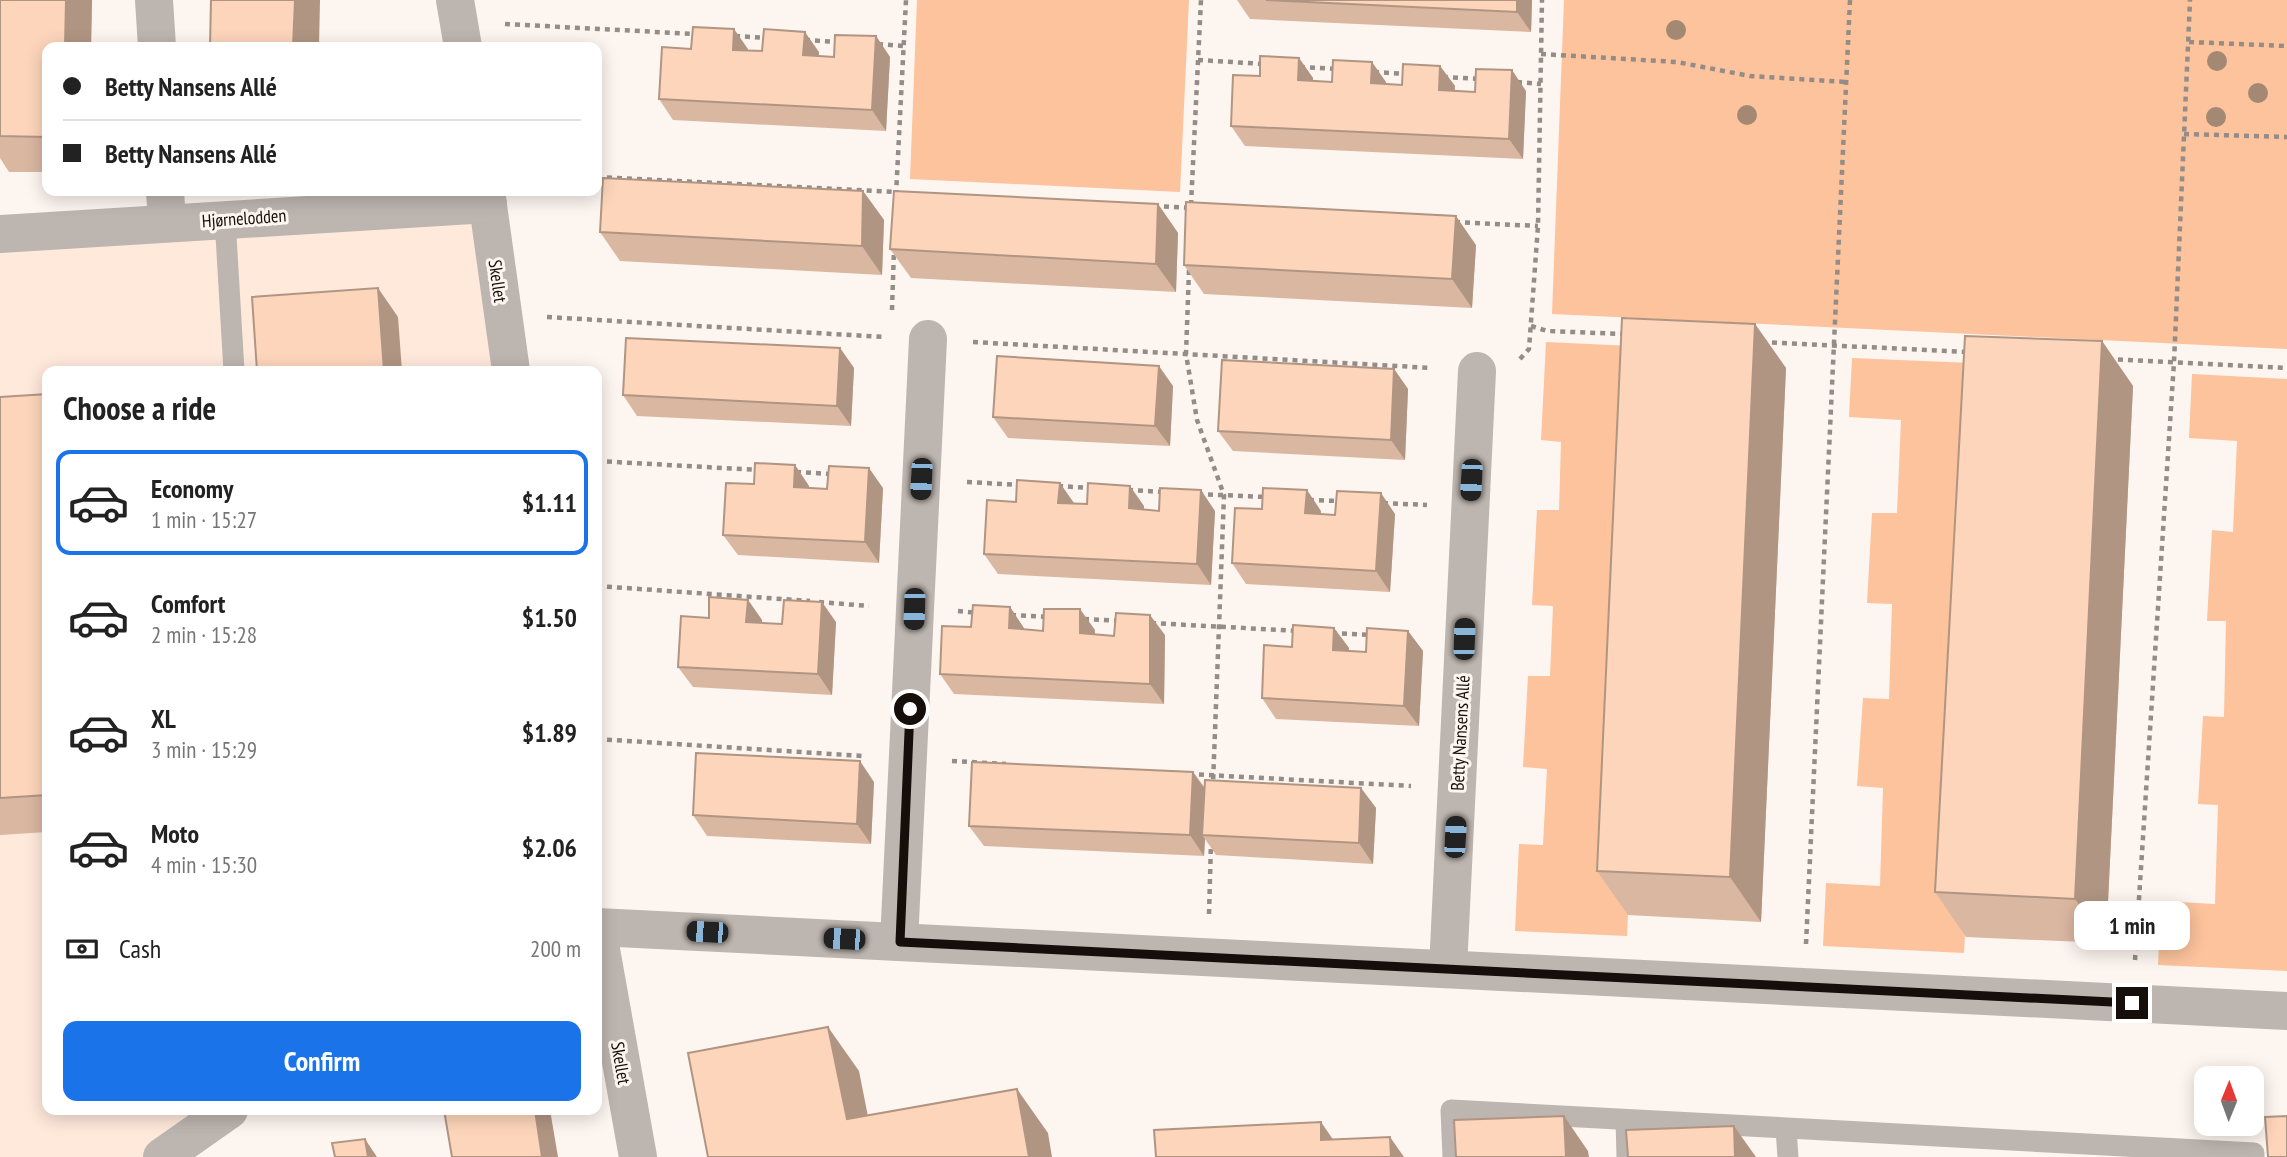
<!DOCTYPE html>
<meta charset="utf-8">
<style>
:root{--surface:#fff;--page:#f2f2f2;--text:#222;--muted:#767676;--line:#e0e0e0;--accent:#1a73e8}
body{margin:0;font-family:"PT Sans Narrow",sans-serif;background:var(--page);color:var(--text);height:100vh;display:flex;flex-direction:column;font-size:26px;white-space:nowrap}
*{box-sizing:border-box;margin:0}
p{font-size:23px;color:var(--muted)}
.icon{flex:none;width:38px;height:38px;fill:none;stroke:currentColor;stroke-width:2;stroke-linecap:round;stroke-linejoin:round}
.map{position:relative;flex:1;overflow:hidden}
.details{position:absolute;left:42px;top:366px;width:560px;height:749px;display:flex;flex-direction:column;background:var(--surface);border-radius:14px;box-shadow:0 4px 18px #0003}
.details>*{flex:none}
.guide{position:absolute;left:42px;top:42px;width:560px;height:154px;border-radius:14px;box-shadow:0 4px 18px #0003;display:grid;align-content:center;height:154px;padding:0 21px;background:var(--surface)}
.needle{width:46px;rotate:1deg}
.buttons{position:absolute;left:2194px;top:1066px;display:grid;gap:14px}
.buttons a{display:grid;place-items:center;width:70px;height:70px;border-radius:14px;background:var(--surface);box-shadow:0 4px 18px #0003;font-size:35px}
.end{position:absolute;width:32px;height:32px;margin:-16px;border:9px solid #150e0a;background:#fff;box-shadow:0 0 0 4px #fff}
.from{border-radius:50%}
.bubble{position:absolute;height:49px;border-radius:14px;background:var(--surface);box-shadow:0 4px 18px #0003;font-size:23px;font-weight:700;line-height:49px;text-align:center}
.car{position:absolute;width:21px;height:42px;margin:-21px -10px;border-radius:9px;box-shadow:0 0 5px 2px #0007;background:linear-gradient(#222 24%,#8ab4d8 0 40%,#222 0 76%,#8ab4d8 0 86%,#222 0)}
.guide b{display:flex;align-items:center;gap:24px;height:66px;font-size:26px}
.guide b+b{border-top:2px solid var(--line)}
.guide i{width:18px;height:18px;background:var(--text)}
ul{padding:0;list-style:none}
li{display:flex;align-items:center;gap:21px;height:105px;margin:0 14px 10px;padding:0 7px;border:4px solid transparent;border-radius:14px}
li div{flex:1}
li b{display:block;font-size:26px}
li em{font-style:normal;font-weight:700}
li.current{border-color:var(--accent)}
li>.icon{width:63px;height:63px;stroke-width:1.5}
h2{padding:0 21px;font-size:32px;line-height:84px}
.pay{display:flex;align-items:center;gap:18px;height:77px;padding:0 21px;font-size:26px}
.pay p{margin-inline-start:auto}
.button{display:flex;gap:14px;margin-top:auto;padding:14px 21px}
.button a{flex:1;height:80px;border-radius:14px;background:var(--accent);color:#fff;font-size:28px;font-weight:700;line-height:80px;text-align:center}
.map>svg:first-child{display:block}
.built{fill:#ffe9db}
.green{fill:#fcc39c}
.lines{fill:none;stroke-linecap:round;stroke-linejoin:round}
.path{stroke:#948c88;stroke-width:4.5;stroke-dasharray:5 5;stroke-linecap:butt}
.service{stroke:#bdb5af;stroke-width:21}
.minor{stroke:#bdb5af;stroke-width:38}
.tree{fill:#a38974}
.wall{fill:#dab7a1}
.shaded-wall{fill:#b19583}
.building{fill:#fdd5bb;stroke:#b19583;stroke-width:2}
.route{stroke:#150e0a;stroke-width:9}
.labels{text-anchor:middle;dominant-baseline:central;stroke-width:6;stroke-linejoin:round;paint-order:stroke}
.street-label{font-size:18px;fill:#150e0a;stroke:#fdf5f0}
</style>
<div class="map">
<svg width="2287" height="1157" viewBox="0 0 2287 1157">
<rect width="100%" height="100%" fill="#fdf5f0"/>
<path class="built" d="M473,212L496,371H47V1110H216L148,1157H0V242Z"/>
<g class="green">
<path d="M917,0H1189L1180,192L910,179Z"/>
<path d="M1564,0H2287V349L1552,314Z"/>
<path d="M1546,342L1653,347L1627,936L1515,931L1519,844L1543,845L1547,769L1523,767L1528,676H1550L1553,606L1532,605L1537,510H1559L1561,442L1541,440Z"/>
<path d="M1852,358L1995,364L1964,953L1823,946L1826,883L1880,886L1883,788L1857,786L1863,698L1889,699L1892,604L1867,603L1872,513H1897L1901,420L1849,417Z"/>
<path d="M2192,374L2287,379V971L2158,965L2161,901L2215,904L2218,805L2198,804L2203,716L2224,717L2226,621H2207L2212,530L2233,532L2237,441L2189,438Z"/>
</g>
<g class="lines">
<g class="path">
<path d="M505,24L695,34"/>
<path d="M735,36L768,38"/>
<path d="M805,40L838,42"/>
<path d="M2189,42L2287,46"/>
<path d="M878,44L904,46"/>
<path d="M1541,54L1677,62L1750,76L1846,82"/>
<path d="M1198,60L1264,64"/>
<path d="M1300,67L1337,69"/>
<path d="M1374,72L1407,74"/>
<path d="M1443,77L1480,79"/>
<path d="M1517,82L1541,84"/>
<path d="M2184,134L2287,137"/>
<path d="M597,177L897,192"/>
<path d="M896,195L906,0"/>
<path d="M1191,205L1201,0"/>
<path d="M1154,206L1191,208"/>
<path d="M1455,222L1538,226"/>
<path d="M1189,270L1186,354L1197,420L1224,495L1213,784"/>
<path d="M892,310L894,249"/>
<path d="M547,317L884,337"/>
<path d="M1531,326L1547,331L1624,334"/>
<path d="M973,342L1432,368"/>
<path d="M1762,342L1967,352"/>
<path d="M1520,359L1529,349L1538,226L1542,0"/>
<path d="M2108,359L2287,368"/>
<path d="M597,461L759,470"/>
<path d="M796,472L832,474"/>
<path d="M967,482L1021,485"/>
<path d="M1058,486L1091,488"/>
<path d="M1128,490L1164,492"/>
<path d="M1198,494L1266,497"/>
<path d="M1309,500L1339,501"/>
<path d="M1383,503L1427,505"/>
<path d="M597,586L810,601"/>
<path d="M819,602L869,606"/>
<path d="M958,611L978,613"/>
<path d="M1011,615L1048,617"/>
<path d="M1084,619L1121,621"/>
<path d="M1151,623L1299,631"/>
<path d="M1332,633L1373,635"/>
<path d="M597,739L863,756"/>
<path d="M952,761L1006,764"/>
<path d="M1189,774L1411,786"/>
<path d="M1209,914L1211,842"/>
<path d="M1806,944L1850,0"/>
<path d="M2135,960L2174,362L2190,0"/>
</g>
<g class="service">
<path d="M225,219L234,371"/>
<path d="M1626,1120L1627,1157"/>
<path d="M1786,1129L1788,1157"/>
<path d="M1453,1157L1451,1110L2254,1153V1157"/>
</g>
<g class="minor">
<path d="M154,0L157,47"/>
<path d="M455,0L463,47"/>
<path d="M165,191L167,223"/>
<path d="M486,191L511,371"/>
<path d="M0,234L488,204"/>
<path d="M597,927L2287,1011"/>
<path d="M597,927L638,1157"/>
<path d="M899,942L928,339"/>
<path d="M1448,969L1477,371"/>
<path d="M162,1157L229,1110"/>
</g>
</g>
<g class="tree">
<circle cx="1676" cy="30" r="10"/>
<circle cx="2217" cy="61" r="10"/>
<circle cx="2258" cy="93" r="10"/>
<circle cx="1747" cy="115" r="10"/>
<circle cx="2216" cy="117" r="10"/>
</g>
<g class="wall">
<path d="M0,0H92L91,47H47V172H9L0,158Z"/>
<path d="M1237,0H1532L1531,32L1250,19Z"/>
<path d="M876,36L890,57L886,131L673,120L659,99L691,49H748V51L819,52V56L834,57Z"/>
<path d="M1299,58L1313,78V81L1386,82V84L1402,85L1440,66L1455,86L1454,91L1475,92L1526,91L1523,159L1245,146L1231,126L1260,76Z"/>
<path d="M863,191L884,220L882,275L620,261L600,232Z"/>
<path d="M1158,204L1178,233L1176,292L911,278L890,249Z"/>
<path d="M1476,245L1472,308L1204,294L1184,265Z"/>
<path d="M1755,324L1786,368L1761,922L1628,915L1597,871Z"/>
<path d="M2102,341L2133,386L2106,943L1966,937L1935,892Z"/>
<path d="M840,348L854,368L851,426L637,416L623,395Z"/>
<path d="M1394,369L1408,389L1405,460L1233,451L1218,431Z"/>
<path d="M1173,386L1170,446L1008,438L993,417Z"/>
<path d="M47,394V832L0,835V397Z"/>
<path d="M795,465L809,486V488L827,489L883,488L879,563L738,555L723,535L754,484Z"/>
<path d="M1074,503L1144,506V510L1159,511H1215L1211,585L998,574L984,554Z"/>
<path d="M1321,511V514L1335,515L1395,514L1390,592L1246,584L1232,563Z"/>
<path d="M748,600L762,620V623L782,624L836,622L832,695L693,687L678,667L709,618Z"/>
<path d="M1010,607L1024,629L1043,631L1095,630L1094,634L1114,636L1165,635L1164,704L954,694L940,674L971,627Z"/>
<path d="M1334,628L1349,648L1348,651L1366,652L1408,631L1423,651L1419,726L1276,719L1262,698L1292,647Z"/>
<path d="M1193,772L1205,788H1361L1376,808L1373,864L1216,855L1205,839L1204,856L984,846L969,826Z"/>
<path d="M874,782L871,844L707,836L693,815Z"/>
</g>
<g class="shaded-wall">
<path d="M66,0H92L91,47H65Z"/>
<path d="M295,0H320L319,47H293Z"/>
<path d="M1517,0H1532L1531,32L1517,12Z"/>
<path d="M734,29L748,49L747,70L733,50Z"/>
<path d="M805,32L819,52L817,76L803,55Z"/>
<path d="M876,36L890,57L886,131L872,110Z"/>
<path d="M1299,58L1313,78V101L1298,80Z"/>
<path d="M1372,62L1386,82L1385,104L1371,83Z"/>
<path d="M1440,66L1455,86L1454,111L1439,90Z"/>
<path d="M1512,70L1526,91L1523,159L1509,139Z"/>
<path d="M863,191L884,220L882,275L862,246Z"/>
<path d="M1158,204L1178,233L1176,292L1156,264Z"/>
<path d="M1456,216L1476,245L1472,308L1452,279Z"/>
<path d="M378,288L398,317L402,371H384Z"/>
<path d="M1755,324L1786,368L1761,922L1730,877Z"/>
<path d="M2102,341L2133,386L2106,943L2075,899Z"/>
<path d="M840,348L854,368L851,426L837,406Z"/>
<path d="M1159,366L1173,386L1170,446L1155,426Z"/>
<path d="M1394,369L1408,389L1405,460L1391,440Z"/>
<path d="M795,465L809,486L808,507L794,487Z"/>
<path d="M869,468L883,488L879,563L865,542Z"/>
<path d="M1060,483L1074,503L1073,524L1058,503Z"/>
<path d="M1130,486L1144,506L1143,529L1129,508Z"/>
<path d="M1201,490L1215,511L1211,585L1197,564Z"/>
<path d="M1307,490L1321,511L1320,534L1305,513Z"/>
<path d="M1381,493L1395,514L1390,592L1376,571Z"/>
<path d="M748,600L762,620L761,642L746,622Z"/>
<path d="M822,602L836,622L832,695L818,674Z"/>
<path d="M1010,607L1024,628L1023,648L1009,628Z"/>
<path d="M1080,609L1095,630L1094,653L1080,633Z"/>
<path d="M1150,615L1165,635L1164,704L1150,684Z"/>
<path d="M1334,628L1349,648L1347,670L1333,650Z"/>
<path d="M1408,631L1423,651L1419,726L1404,706Z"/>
<path d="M860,761L874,782L871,844L857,824Z"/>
<path d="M1193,772L1207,792L1202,835L1205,839L1204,856L1190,835Z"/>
<path d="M1361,788L1376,808L1373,864L1359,843Z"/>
<path d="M828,1027L859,1071L876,1157L847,1119Z"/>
<path d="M1017,1089L1048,1133L1052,1157H1029Z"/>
<path d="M535,1110H550L558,1157H542Z"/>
<path d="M1564,1116L1588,1151L1589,1157H1566Z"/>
<path d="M1321,1122L1345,1157L1321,1140Z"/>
<path d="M1734,1126L1756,1157H1735Z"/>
<path d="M1390,1137L1404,1157H1391Z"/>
<path d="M365,1139L377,1157H368Z"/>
</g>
<g class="building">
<path d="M0,0H66L65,47H47V137L0,136Z"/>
<path d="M211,0H295L293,47H210Z"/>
<path d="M1266,0H1517V12Z"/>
<path d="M693,27L734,29L733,50L762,51L764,29L805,32L803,55L834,57L835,35L876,36L872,110L659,99L662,47L691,49Z"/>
<path d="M1260,56L1299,58L1298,80L1332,82L1333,60L1372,62L1371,83L1402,85L1403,64L1440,66L1439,90L1475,92L1476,69L1512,70L1509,139L1231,126L1233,75L1260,76Z"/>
<path d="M603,178L863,191L862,246L600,232Z"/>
<path d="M894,191L1158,204L1156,264L890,249Z"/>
<path d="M1186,202L1456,216L1452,279L1184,265Z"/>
<path d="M378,288L384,371H257L252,297Z"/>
<path d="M1622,318L1755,324L1730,877L1597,871Z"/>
<path d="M1965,336L2102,341L2075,899L1935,892Z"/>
<path d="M626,338L840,348L837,406L623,395Z"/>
<path d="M997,356L1159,366L1155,426L993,417Z"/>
<path d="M1222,360L1394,369L1391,440L1218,431Z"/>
<path d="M47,394V795L0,798V397Z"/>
<path d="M755,463L795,465L794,487L827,489L829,466L869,468L865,542L723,535L726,483L754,484Z"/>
<path d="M1017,480L1060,483L1058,503L1087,504L1088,483L1130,486L1129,508L1159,511L1160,488L1201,490L1197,564L984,554L987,500L1016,502Z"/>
<path d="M1263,488L1307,490L1305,513L1335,515L1337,491L1381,493L1376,571L1232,563L1235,508L1262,509Z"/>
<path d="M709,597L748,600L746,622L782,624L784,600L822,602L818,674L678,667L681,616L709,618Z"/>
<path d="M973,605L1010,607L1009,628L1043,631L1044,609H1080V633L1114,636L1116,613L1150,615V684L940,674L942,626L971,627Z"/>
<path d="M1293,625L1334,628L1333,650L1366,652L1367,628L1408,631L1404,706L1262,698L1264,645L1292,647Z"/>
<path d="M696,753L860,761L857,824L693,815Z"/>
<path d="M972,762L1193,772L1190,835L969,826Z"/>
<path d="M1205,780L1361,788L1359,843L1202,835Z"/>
<path d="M828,1027L847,1119L1017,1089L1029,1157H708L688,1053Z"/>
<path d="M444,1110H535L542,1157H452Z"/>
<path d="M1564,1116L1566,1157H1456L1454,1120Z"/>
<path d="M2287,1116V1157H2268L2265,1117Z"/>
<path d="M1321,1122V1140L1390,1137L1391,1157H1156L1154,1130Z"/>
<path d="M1734,1126L1735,1157H1628L1626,1130Z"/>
<path d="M365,1139L368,1157H335L332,1143Z"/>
</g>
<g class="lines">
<path class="route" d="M910,709L900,942L2132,1003"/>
</g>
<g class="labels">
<g class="street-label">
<text transform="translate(244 218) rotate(-4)">Hjørnelodden</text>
<text transform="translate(498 281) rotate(82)">Skellet</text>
<text transform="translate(1460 733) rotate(-87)">Betty Nansens Allé</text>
<text transform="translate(621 1063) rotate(80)">Skellet</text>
</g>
</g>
</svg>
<div class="buttons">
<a><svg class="needle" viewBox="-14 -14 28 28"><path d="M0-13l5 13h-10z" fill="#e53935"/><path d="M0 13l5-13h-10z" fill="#767676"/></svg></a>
</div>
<i class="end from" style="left:910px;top:709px"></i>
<i class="end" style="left:2132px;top:1003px"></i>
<div class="bubble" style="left:2074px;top:901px;width:116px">1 min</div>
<i class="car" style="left:921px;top:479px;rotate:183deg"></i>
<i class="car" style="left:1471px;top:480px;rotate:183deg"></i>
<i class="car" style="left:914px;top:609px;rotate:182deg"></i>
<i class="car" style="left:1464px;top:639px;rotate:2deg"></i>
<i class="car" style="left:1455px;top:837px;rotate:3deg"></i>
<i class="car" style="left:707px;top:932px;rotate:273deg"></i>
<i class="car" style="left:844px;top:939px;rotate:273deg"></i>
<div class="guide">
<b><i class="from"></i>Betty Nansens Allé</b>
<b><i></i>Betty Nansens Allé</b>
</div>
<section class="details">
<h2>Choose a ride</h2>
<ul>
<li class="current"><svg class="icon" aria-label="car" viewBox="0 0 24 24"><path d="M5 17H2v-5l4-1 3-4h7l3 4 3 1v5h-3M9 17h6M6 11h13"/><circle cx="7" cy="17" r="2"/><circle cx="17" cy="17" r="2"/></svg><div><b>Economy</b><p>1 min · 15:27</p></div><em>$1.11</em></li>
<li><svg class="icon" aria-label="car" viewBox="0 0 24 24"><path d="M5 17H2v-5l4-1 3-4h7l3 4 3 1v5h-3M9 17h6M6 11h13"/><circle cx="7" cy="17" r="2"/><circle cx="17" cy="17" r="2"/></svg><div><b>Comfort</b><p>2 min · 15:28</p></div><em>$1.50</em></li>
<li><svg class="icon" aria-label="car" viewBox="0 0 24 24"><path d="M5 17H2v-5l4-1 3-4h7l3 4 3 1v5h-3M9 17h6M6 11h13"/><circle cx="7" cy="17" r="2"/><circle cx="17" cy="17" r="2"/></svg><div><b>XL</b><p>3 min · 15:29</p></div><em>$1.89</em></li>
<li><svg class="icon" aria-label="car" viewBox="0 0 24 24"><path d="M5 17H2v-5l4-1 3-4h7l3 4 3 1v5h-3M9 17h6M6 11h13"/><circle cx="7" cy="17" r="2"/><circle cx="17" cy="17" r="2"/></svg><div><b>Moto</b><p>4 min · 15:30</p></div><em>$2.06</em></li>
</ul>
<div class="pay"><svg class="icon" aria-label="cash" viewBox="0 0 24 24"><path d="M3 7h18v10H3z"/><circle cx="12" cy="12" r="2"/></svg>Cash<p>200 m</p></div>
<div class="button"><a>Confirm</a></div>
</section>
</div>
